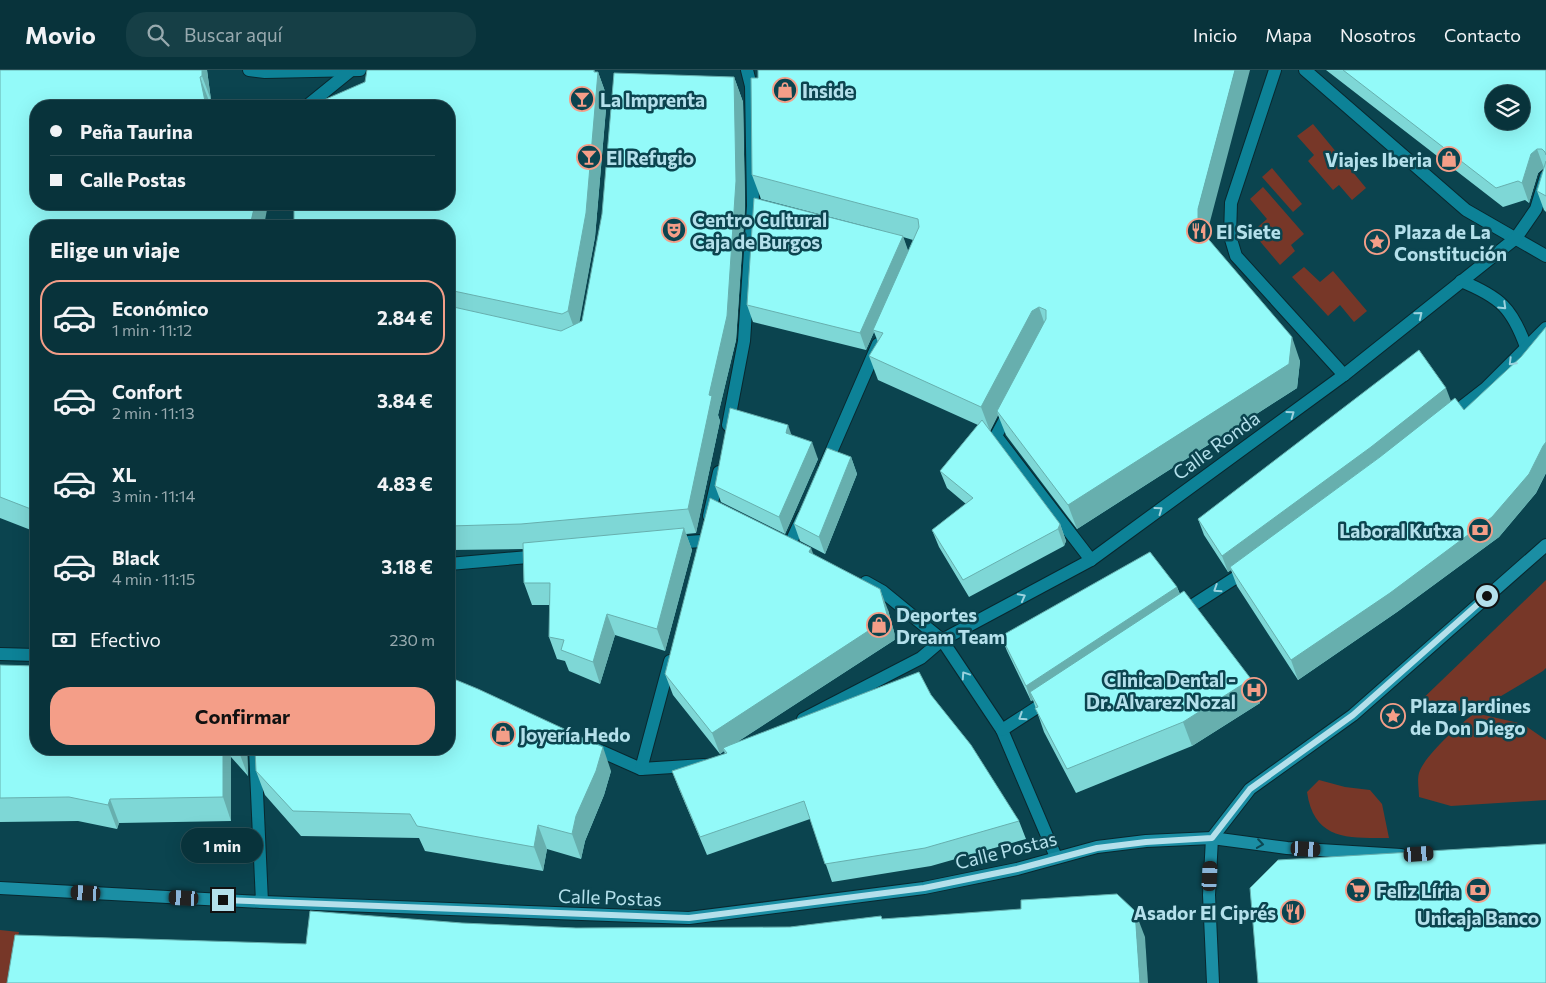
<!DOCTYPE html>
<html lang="es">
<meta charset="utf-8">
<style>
:root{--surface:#08333b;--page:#163f46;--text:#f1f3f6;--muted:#98aaaf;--line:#294e55;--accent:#f49e88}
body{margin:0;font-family:Commissioner,sans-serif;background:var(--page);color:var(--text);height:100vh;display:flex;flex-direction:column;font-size:19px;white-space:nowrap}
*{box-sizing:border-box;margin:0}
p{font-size:16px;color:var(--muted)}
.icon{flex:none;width:28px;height:28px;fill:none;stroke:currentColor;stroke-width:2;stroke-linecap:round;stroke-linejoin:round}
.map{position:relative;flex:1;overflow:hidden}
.drawer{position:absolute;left:30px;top:150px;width:425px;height:535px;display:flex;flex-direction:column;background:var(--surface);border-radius:20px;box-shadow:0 5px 20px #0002,0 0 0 1px var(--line)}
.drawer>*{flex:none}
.guide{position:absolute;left:30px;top:30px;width:425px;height:110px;border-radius:20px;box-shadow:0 5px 20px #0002,0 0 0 1px var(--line);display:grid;align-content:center;height:110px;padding:0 20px;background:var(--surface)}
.controls{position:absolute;left:1485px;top:15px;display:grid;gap:10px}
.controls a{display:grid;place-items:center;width:45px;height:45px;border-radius:50%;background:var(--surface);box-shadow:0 5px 20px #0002,0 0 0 1px var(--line);font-size:25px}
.end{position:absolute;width:22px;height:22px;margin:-11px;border:6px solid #b4e0eb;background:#111;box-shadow:0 0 0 2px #111}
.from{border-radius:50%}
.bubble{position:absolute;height:35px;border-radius:18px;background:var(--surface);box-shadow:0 5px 20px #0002,0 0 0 1px var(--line);font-size:16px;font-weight:700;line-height:35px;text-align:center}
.car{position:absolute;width:15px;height:30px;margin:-15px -8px;border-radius:6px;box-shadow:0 0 4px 1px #0007;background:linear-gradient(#222 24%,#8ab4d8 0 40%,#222 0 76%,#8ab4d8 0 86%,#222 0)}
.guide b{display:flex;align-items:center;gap:18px;height:48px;font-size:19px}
.guide b+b{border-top:1px solid var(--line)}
.guide i{width:12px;height:12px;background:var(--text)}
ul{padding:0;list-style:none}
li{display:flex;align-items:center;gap:15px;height:75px;margin:0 10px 8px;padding:0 10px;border:2px solid transparent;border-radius:20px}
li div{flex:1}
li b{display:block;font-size:19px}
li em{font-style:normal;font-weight:700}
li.active{border-color:var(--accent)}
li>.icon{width:45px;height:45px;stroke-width:1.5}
h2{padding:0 20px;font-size:22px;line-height:60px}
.pay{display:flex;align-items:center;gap:12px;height:55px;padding:0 20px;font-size:19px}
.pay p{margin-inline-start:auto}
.action{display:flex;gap:10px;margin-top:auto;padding:10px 20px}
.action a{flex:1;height:58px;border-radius:20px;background:var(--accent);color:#111;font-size:20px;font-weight:700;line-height:58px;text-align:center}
header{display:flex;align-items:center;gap:30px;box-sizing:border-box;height:70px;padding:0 25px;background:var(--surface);border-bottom:1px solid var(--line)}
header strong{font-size:24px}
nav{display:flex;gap:28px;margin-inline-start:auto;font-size:18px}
.search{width:350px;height:45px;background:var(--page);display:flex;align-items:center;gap:12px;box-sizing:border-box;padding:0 18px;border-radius:20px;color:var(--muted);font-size:19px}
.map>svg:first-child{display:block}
.green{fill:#773728}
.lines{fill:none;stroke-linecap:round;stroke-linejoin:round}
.street-casing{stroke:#08282f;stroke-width:14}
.secondary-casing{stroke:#08282f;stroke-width:14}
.street{stroke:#0d8297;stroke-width:12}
.secondary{stroke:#1b8ea4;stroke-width:12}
.wall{fill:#7ed7d6;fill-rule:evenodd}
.shaded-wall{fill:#67afae}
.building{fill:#93faf9;stroke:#67afae;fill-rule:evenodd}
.oneway{stroke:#9bd2de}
.oneway2{stroke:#0c4853}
.route{stroke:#b4e0eb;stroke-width:6}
.labels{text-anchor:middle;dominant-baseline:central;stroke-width:5;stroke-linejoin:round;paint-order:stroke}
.poi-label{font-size:19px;font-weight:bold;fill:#b4e0eb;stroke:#0b444f;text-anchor:start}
.street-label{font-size:19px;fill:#b4e0eb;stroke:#0b444f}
</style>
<header>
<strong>Movio</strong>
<div class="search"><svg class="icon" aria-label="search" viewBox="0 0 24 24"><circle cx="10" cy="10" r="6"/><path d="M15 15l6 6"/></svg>Buscar aquí</div>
<nav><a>Inicio</a><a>Mapa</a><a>Nosotros</a><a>Contacto</a></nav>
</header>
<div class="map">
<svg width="1546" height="913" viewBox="0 0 1546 913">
<rect width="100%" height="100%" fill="#0b444f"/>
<g class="green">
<path d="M1313,54L1366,118L1352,130L1339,115L1333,120L1308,91L1314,85L1297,66Z"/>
<path d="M1272,98L1302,134L1293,142L1262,107Z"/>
<path d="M1263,117L1304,164L1291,175L1295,181L1280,195L1252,162L1267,149L1250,129Z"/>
<path d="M1304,197L1320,212L1333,201L1367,241L1354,252L1340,235L1328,246L1292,207Z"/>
<path d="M1546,510V598L1543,601L1491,632L1460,641L1412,639Z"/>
<path d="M1475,643L1523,654L1546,670V730L1451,736L1419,727C1419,720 1417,710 1419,703C1424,686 1461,653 1475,643Z"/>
<path d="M1319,710L1345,717L1370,720L1382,734L1389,768C1349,768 1314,771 1307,722Z"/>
<path d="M0,860L19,862L8,913H0Z"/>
</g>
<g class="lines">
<defs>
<g id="street">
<path d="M249,0L265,2L360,0"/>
<path d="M1275,0L1231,133L1230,166L1236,186L1344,305"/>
<path d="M1305,0L1466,140L1546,186"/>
<path d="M307,36L350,1"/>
<path d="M1461,211C1500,227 1512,238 1526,277"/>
<path d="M1010,340L996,366L1091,490"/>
<path d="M1450,346L1486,318L1546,258"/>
<path d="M728,355L744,271L753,136L751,16L747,0"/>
<path d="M825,396L878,274"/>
<path d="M709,446L719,402"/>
<path d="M672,473L702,471"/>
<path d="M790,474L803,446"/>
<path d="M449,494L540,486"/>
<path d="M866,512L882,521L942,570L1002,660L1056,787"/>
<path d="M1179,544L1249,499"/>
<path d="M0,584L36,585"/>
<path d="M803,649L921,588L942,570L1091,490L1344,305L1516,168L1536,139L1546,106"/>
<path d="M1002,660L1050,629"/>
<path d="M589,676L641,699L704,695"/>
<path d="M255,679L262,832"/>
<path d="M641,699L670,591"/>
</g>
<g id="secondary">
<path d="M1212,768L1250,719L1353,645L1546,475"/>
<path d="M1212,768L1209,825L1213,913"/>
<path d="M0,818L262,832L689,848L924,818L1017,799L1097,777L1146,771L1212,768L1287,778L1401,785"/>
</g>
</defs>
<use href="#street" class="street-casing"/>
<use href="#secondary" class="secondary-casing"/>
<use href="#street" class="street"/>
<use href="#secondary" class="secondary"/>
</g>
<g class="wall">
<path d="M0,0H207L211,30L209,31L36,156V462L0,448Z"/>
<path d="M594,0L595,2H598L607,27L595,167L579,252L582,251L734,7L743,32L745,136L736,270L718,345L720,351L696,463L686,464L692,480L665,581L615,565L600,614L569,601L565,591L557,589L549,567V535H532L524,513L523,479L449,480V156Z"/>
<path d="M1326,0H1546V142L1544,140L1537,121L1544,98L1538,103L1529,133L1525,130L1503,137Z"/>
<path d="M758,8L1207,163V167L1300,291L1297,318L1077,459L1006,365L998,345L990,361L1060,454L1066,471L1064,476L969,527L939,477L932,460L966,434L947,418L940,401L978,355L878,310L869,286L878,272L874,262L866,280L753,252L747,235L880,160L761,129L752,105ZM903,167L913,170L908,182Z"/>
<path d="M1546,257V403L1536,423L1499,467L1397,542L1298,610L1237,516L1231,500L1228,502L1204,465L1198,449L1451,331L1464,340L1521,287Z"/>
<path d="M791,365L818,389L785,464L721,432L715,416Z"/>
<path d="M851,387L857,404L825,484L800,471L794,454Z"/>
<path d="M813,485L888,540L896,569L737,672L931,625L1019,751L1026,769L931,796L832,812L810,749L707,785L679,719L672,701L725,684L724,681L720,684L673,625L665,604Z"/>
<path d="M1177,517L1180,524L1251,609L1260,633L1192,676L1076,723L1044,662L1033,630L1031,631L1007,581L1001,566Z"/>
<path d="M0,595L36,679H247L248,706L231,687V751L119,753L117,759L78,751L0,752Z"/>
<path d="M256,701H611L604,725L585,771L581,789L547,779L543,801L425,781L419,768L301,766L265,725Z"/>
</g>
<g class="shaded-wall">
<path d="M202,0H207L211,30L202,6Z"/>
<path d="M594,0L597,9L598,2L607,27L595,167L577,266L568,241Z"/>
<path d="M1235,0H1250L1207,163V181L1198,157V139Z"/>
<path d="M200,7L209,31L210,36H206Z"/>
<path d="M734,7L743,32L745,136L736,270L718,345L720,351L696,463L688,439Z"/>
<path d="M1537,79L1544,98L1538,103L1529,133L1522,113L1531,84Z"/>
<path d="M112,134H130L121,156L112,136Z"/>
<path d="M255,134H268L264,156H250Z"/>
<path d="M903,166L909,183L873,260L874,262L866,280L860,263Z"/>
<path d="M1039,237L1047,261L997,341L998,345L990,361L981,337L1032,241Z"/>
<path d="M1292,267L1300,291L1297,318L1077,459L1068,435Z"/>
<path d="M1446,318L1452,334L1230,497L1231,500L1228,502L1222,486Z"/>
<path d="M788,355L794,372L786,363Z"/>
<path d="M812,372L818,389L785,464L779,447Z"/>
<path d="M1546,372V403L1536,423L1499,467L1397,542L1298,610L1291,590Z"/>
<path d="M851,387L857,404L825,484L819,467Z"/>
<path d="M1060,454L1066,471L1064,476L1058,459Z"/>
<path d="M684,458L692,480L665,581L657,559Z"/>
<path d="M811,478L819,499L809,482Z"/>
<path d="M1177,517L1183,532L1030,622L1033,630L1031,631L1026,616Z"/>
<path d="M880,519L888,540L896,569L725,680L723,678L724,681L720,684L712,663Z"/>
<path d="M607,544L615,565L600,614L593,592Z"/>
<path d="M1251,609L1260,633L1192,676L1183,652Z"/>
<path d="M603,677L611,701L604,725L585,771L581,789L572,764L576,746Z"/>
<path d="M223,679H228L231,687V751L223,727Z"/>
<path d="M239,679H247L248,706L239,682Z"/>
<path d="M110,729L119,753L117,759L108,735Z"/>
<path d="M538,755L547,779L543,801L534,777Z"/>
<path d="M1135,841L1145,867L1148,913H1140Z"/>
</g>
<g class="building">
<path d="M0,0H202V6L200,7L206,36H36V134H112V136L116,140H121L126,136L127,134H255L250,156H36V441L0,427Z"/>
<path d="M367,0H594V2H598L586,143L568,241L562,244L449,220V156H294V134H449V36H310L365,12Z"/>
<path d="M758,0H1235L1198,139V157L1292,267L1289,294L1068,435L997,341L1046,249V240L1039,237L1032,241L981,337L869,286L883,263L873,260L919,157L918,149L752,105L751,8H758Z"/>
<path d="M1343,0H1546V85L1545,82L1542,79H1537L1531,84L1522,113L1518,111L1496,118ZM1494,24H1521V51H1494Z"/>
<path d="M614,3L734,7L736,111L727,246L709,325L712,326L688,439L521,454L449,456V236L561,261L582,251L602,144Z"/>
<path d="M1546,91V126L1537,121Z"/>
<path d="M754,128L903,166L860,263L747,235Z"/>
<path d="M1546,257V372L1543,376L1529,404L1492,447L1390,523L1291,590L1230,497L1380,387L1455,328L1464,340L1521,287Z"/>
<path d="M1419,280L1446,318L1371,377L1222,486L1198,449Z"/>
<path d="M730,338L788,355L786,363L812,372L779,447L715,416Z"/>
<path d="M982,350L1060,454L1058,459L963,510L932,460L973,428L940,401Z"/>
<path d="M827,378L851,387L819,467L794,454Z"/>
<path d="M710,428L811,478L809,482L880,519L888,548L712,663L665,604Z"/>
<path d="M684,458L657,559L607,544L593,592L561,580L564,570L549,567L550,513H524L523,473Z"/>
<path d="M1150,482L1177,517L1026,616L1001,566Z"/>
<path d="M1184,521L1251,609L1183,652L1067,699L1035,638L1038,637L1030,622Z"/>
<path d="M0,595L36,596V679H223V727L110,729L108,735L69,727L0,728Z"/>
<path d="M919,602L931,625L971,675L1019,751L925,778L825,794L804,731L700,767L672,701L727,683L723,678L730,675Z"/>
<path d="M449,607L478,619L603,677L596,701L576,746L572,764L538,755L534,777L417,756L410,744L293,741L256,701L255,679H449Z"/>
<path d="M1546,774V913H1258L1250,818L1278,790Z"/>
<path d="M1117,824L1135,841L1140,913H7L15,865L306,874L310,841L462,853L576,858L790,857L881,846L882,849L1021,839V830Z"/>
</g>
<defs><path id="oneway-chevron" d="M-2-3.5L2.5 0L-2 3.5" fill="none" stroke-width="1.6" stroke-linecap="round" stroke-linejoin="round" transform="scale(1.25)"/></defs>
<g class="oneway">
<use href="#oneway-chevron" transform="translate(1503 236) rotate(44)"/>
<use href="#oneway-chevron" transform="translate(1419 245) rotate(-39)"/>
<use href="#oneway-chevron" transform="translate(1512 292) rotate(135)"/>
<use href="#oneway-chevron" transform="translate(1291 344) rotate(-36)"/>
<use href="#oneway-chevron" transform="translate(1159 440) rotate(-36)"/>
<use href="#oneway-chevron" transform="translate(1217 519) rotate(147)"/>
<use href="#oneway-chevron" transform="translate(1022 527) rotate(-28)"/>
<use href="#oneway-chevron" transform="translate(965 605) rotate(-124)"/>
<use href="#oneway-chevron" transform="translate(1022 647) rotate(147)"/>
</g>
<use class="oneway2" href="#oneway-chevron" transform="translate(1260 774) rotate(8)"/>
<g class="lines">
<path class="route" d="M223,830L689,848L924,818L1017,799L1097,778L1146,772L1212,768L1250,719L1353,645L1487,526"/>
</g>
<defs>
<symbol id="shop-ring" viewBox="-11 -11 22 22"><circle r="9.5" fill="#0b444f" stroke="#f49e88" stroke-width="1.5"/><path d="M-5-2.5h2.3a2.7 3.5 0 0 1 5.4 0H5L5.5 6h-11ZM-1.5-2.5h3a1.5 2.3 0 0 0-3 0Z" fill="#f49e88"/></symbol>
<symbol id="bar-ring" viewBox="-11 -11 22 22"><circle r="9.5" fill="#0b444f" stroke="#f49e88" stroke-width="1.5"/><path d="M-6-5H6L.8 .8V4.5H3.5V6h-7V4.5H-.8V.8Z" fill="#f49e88"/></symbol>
<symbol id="theatre-ring" viewBox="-11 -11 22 22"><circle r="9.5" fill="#0b444f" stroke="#f49e88" stroke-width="1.5"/><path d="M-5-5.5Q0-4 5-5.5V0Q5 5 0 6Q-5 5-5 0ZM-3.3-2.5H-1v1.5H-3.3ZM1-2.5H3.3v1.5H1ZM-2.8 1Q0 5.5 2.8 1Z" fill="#f49e88"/></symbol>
<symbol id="restaurant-ring" viewBox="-11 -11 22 22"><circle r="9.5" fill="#0b444f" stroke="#f49e88" stroke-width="1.5"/><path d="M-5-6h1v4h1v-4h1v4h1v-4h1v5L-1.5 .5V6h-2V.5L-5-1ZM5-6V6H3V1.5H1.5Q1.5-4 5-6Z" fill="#f49e88"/></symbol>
<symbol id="sight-ring" viewBox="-11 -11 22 22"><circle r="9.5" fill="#0b444f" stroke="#f49e88" stroke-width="1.5"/><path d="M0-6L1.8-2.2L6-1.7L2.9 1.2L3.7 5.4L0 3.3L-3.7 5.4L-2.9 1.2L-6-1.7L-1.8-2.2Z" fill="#f49e88"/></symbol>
<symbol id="bank-ring" viewBox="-11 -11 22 22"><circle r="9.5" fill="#0b444f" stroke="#f49e88" stroke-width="1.5"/><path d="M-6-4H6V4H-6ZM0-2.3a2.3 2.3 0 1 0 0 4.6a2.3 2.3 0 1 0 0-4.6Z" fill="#f49e88"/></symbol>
<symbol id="hospital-ring" viewBox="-11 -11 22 22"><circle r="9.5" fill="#0b444f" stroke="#f49e88" stroke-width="1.5"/><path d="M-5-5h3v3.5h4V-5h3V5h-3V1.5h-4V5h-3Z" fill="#f49e88"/></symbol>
<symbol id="supermarket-ring" viewBox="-11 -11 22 22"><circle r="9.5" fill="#0b444f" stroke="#f49e88" stroke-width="1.5"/><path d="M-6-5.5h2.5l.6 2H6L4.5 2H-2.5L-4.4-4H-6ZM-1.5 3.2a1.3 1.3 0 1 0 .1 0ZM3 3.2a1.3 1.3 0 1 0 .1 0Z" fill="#f49e88"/></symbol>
</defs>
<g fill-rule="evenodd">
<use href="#shop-ring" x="771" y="6" width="28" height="28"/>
<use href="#bar-ring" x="568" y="15" width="28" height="28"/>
<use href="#bar-ring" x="575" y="73" width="28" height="28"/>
<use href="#shop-ring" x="1435" y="75" width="28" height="28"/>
<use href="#theatre-ring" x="660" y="146" width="28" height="28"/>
<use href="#restaurant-ring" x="1185" y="147" width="28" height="28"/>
<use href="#sight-ring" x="1363" y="158" width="28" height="28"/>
<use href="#bank-ring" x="1466" y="446" width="28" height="28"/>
<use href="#shop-ring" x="865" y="541" width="28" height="28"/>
<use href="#hospital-ring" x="1240" y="606" width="28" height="28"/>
<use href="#sight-ring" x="1379" y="632" width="28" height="28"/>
<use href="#shop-ring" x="489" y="650" width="28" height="28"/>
<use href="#supermarket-ring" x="1344" y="806" width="28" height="28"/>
<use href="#bank-ring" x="1464" y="806" width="28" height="28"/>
<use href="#restaurant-ring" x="1279" y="828" width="28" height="28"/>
</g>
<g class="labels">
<g class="poi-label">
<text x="802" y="20">Inside</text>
<text x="600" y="29">La Imprenta</text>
<text x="606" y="87">El Refugio</text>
<text x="1432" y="89" text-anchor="end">Viajes Iberia</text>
<text x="692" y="149">Centro Cultural<tspan x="692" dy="22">Caja de Burgos</tspan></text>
<text x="1216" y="161">El Siete</text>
<text x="1394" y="161">Plaza de La<tspan x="1394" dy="22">Constitución</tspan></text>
<text x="1462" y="460" text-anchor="end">Laboral Kutxa</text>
<text x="896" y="544">Deportes<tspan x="896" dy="22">Dream Team</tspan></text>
<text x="1236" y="609" text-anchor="end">Clinica Dental -<tspan x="1236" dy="22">Dr. Alvarez Nozal</tspan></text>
<text x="1410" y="635">Plaza Jardines<tspan x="1410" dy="22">de Don Diego</tspan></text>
<text x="520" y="664">Joyería Hedo</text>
<text x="1376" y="820">Feliz Líria</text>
<text x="1276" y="842" text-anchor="end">Asador El Ciprés</text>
<text x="1478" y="847" text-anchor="middle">Unicaja Banco</text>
</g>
<g class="street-label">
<text transform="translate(1216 375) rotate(-36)">Calle Ronda</text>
<text transform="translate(1006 780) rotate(-14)">Calle Postas</text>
<text transform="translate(610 827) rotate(2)">Calle Postas</text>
</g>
</g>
</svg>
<div class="controls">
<a><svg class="icon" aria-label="layers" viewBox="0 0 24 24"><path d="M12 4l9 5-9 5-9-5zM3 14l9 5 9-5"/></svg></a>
</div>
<i class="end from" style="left:1487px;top:526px"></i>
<i class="end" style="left:223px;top:830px"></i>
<div class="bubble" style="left:181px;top:758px;width:82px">1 min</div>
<i class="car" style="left:1306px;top:779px;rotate:93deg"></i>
<i class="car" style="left:1419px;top:784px;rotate:86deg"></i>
<i class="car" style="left:1210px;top:806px;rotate:3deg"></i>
<i class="car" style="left:86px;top:823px;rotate:273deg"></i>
<i class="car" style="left:184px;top:828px;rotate:273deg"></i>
<div class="guide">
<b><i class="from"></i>Peña Taurina</b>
<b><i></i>Calle Postas</b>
</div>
<section class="drawer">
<h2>Elige un viaje</h2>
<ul>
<li class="active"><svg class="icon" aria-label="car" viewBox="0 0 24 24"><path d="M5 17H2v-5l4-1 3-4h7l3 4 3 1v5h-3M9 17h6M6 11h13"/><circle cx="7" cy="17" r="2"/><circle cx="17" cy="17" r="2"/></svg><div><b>Económico</b><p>1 min · 11:12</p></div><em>2.84 €</em></li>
<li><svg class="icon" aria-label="car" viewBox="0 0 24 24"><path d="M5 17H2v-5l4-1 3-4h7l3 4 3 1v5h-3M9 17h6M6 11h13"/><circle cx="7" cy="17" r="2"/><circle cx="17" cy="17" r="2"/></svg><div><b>Confort</b><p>2 min · 11:13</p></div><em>3.84 €</em></li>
<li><svg class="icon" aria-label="car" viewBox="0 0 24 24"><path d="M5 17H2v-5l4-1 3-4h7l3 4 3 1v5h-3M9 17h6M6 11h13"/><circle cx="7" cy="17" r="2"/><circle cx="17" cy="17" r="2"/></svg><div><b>XL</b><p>3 min · 11:14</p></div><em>4.83 €</em></li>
<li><svg class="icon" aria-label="car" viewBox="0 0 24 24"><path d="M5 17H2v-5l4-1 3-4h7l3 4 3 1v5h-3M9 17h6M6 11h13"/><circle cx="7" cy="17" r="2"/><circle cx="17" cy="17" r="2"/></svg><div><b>Black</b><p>4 min · 11:15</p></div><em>3.18 €</em></li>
</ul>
<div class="pay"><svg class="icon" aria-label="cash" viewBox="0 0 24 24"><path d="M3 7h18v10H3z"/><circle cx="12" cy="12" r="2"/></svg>Efectivo<p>230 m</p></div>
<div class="action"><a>Confirmar</a></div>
</section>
</div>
